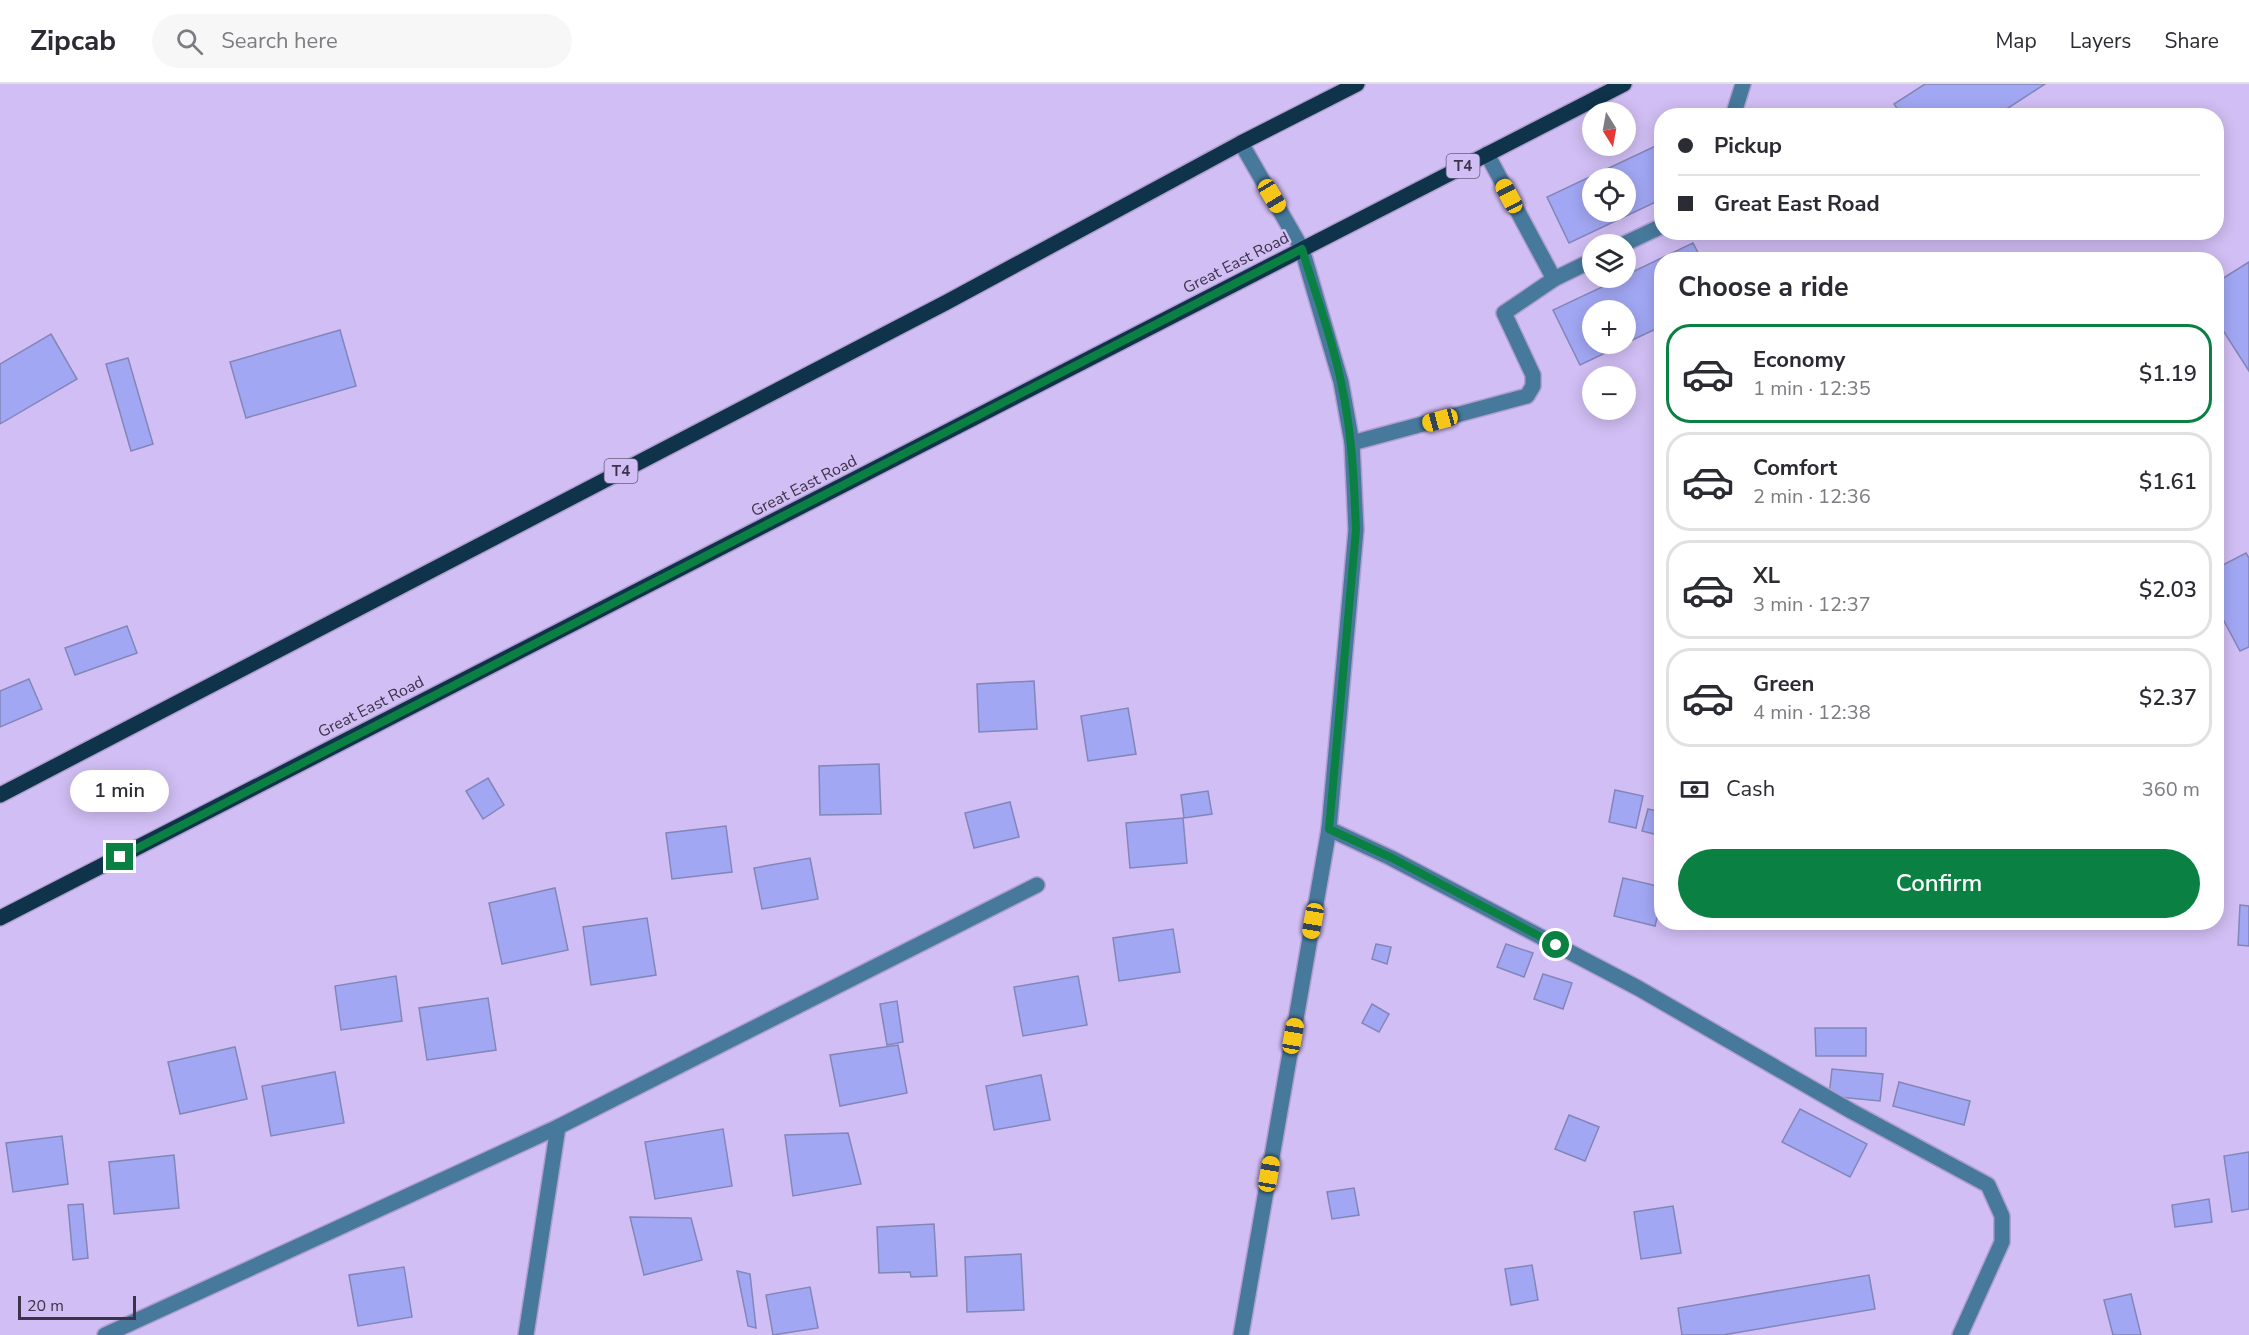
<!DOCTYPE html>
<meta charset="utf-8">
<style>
:root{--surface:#fff;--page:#f7f7f7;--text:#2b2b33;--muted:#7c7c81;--line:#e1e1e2;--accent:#0b8043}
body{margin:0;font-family:"Nunito Sans",sans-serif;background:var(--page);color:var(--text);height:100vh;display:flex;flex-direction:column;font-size:22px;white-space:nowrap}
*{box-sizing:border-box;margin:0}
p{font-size:20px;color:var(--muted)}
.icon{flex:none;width:33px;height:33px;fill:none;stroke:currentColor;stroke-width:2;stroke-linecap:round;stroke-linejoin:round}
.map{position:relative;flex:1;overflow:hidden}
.side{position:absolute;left:1654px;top:168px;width:570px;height:678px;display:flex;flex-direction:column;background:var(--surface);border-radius:24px;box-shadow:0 3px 15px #0003}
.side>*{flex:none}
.hud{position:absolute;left:1654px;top:24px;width:570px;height:132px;border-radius:24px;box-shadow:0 3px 15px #0003;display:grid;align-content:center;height:132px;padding:0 24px;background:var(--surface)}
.needle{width:39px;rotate:169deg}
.fabs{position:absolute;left:1582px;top:18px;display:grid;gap:12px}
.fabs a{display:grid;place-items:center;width:54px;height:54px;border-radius:50%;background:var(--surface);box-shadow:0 3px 15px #0003;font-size:30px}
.scale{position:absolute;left:18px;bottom:15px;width:118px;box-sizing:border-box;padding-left:6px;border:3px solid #3b3349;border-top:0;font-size:16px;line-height:21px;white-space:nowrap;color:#3b3349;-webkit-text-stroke:4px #d1bef4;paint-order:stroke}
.end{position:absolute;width:27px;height:27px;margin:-14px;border:8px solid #0b8043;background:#fff;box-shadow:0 0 0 3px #fff}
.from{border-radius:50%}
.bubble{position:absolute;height:42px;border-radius:21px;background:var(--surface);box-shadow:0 3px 15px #0003;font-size:20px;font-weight:600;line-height:42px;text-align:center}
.car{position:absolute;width:18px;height:36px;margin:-18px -9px;border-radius:8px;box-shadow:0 0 4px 2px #0007;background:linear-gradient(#f5c518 24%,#345 0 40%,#f5c518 0 76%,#345 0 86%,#f5c518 0)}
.hud b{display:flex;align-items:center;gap:21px;height:57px;font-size:22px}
.hud b+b{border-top:2px solid var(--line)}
.hud i{width:15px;height:15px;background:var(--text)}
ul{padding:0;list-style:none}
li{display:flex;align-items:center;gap:18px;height:99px;margin:0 12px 9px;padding:0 12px;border:3px solid var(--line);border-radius:24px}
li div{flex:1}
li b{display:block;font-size:22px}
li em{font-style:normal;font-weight:600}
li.active{border-color:var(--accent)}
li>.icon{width:54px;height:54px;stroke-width:1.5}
h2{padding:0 24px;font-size:27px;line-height:72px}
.pay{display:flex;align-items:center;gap:15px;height:66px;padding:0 24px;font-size:22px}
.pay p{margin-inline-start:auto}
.button{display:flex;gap:12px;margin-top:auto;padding:12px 24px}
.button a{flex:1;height:69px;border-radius:36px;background:var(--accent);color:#fff;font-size:24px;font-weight:600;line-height:69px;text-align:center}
header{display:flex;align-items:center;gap:36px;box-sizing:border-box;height:84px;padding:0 30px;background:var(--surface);border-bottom:2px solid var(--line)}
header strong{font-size:28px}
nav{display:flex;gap:33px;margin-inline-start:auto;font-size:21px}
.search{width:420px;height:54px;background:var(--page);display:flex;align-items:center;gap:15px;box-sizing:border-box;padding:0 21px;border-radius:33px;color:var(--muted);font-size:22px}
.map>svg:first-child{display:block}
.building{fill:#a2a7f4;stroke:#8286b9;stroke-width:1.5;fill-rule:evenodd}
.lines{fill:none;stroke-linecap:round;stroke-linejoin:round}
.minor-casing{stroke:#b09fce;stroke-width:18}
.major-casing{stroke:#b09fce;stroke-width:18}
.minor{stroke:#47799c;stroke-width:15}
.major{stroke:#0f334a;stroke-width:15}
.route{stroke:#0b8043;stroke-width:8}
.labels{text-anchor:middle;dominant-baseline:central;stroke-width:5;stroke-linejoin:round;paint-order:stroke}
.shield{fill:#d1bef4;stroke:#685d7c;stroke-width:1.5}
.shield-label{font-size:15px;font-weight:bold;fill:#3b3349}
.street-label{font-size:16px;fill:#3b3349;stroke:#d1bef4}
</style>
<header>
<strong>Zipcab</strong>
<div class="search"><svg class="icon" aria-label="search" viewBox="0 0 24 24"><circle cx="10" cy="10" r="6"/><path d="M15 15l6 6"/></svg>Search here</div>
<nav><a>Map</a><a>Layers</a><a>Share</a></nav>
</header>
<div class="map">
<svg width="2249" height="1251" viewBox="0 0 2249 1251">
<rect width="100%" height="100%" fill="#d1bef4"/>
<g class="building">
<path d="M1925,0H2045L1996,32H1902L1894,20Z"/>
<path d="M1662,59V115L1569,159L1547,113ZM1593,94H1626V128H1593Z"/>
<path d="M1693,159L1702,176H1662V242L1626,259V226H1593V260H1624L1580,281L1553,226L1621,194H1626V191Z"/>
<path d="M2249,178V287L2217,237V198Z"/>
<path d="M340,246L356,302L246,334L230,278Z"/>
<path d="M51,250L77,295L0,340V280Z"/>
<path d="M128,274L153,360L131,367L106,280Z"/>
<path d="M2246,469L2249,474V563L2240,567L2217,524V484Z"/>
<path d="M127,542L137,569L75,591L65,564Z"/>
<path d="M29,595L42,625L0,643V607Z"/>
<path d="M1034,597L1037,645L979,648L977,600Z"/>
<path d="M1128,624L1136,670L1088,677L1081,632Z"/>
<path d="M879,680L881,730L820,731L819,682Z"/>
<path d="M488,694L504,721L483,735L466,707Z"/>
<path d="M1615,706L1643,712L1636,744L1609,738Z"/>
<path d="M1208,707L1212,730L1184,734L1181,711Z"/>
<path d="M1010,718L1019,753L974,764L965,729Z"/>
<path d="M1648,725L1662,728V752L1642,747Z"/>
<path d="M1183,734L1187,779L1130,784L1126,739Z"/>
<path d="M726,742L732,788L672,795L666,749Z"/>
<path d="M810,774L818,815L762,825L754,784Z"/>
<path d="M1623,794L1662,803V814L1655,842L1614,832Z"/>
<path d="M555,804L568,866L502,880L489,819Z"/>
<path d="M2240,821L2249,822V862L2238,861Z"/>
<path d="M647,834L656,891L591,901L583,843Z"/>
<path d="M1173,845L1180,888L1119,897L1113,854Z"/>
<path d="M1376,860L1391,863L1387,880L1372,875Z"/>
<path d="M1506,860L1533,869L1524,893L1497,883Z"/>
<path d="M1543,890L1572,899L1563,925L1534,915Z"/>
<path d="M396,892L402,937L341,946L335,902Z"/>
<path d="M1078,892L1087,941L1023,952L1014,903Z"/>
<path d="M488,914L496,966L427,976L419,924Z"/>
<path d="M897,917L903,958L887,961L880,920Z"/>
<path d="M1372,920L1389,930L1379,948L1362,939Z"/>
<path d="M1815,944H1866V972H1816Z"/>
<path d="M898,961L907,1009L840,1022L830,971Z"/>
<path d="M235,963L247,1015L180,1030L168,978Z"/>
<path d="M1832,985L1883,990L1880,1017L1829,1012Z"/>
<path d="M335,988L344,1039L271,1052L262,1002Z"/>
<path d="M1041,991L1050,1036L994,1046L986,1002Z"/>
<path d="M1899,998L1970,1017L1964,1041L1893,1022Z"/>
<path d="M1800,1025L1867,1060L1850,1093L1782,1058Z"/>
<path d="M1569,1031L1599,1043L1585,1077L1555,1065Z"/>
<path d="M723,1045L732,1102L655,1115L645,1058Z"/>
<path d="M848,1049L861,1100L793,1112L785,1051Z"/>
<path d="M62,1052L68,1100L13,1108L6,1059Z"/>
<path d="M2249,1068V1125L2232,1128L2224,1072Z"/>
<path d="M174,1071L179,1124L114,1130L109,1078Z"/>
<path d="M1354,1104L1359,1131L1332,1135L1327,1108Z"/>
<path d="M2209,1115L2212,1138L2175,1143L2172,1121Z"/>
<path d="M83,1120L88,1174L73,1176L68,1121Z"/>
<path d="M1673,1122L1681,1169L1641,1175L1634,1128Z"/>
<path d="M630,1133L691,1134L702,1176L644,1191Z"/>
<path d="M934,1140L937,1192L911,1193L910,1188L879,1189L877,1143Z"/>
<path d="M1021,1170L1024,1226L967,1228L965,1173Z"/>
<path d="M1532,1181L1538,1216L1511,1221L1505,1185Z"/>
<path d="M404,1183L412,1233L358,1242L349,1191Z"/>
<path d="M737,1187L750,1190L756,1244L748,1242Z"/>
<path d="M1869,1191L1875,1225L1723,1251H1682L1678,1224Z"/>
<path d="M810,1203L818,1244L773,1251L766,1211Z"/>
<path d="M2131,1210L2141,1251H2113L2104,1216Z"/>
</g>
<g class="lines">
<defs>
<g id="minor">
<path d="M1733,32L1743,0"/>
<path d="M1487,70L1554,195"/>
<path d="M1624,160L1662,142"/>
<path d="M1352,359L1527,312L1533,302V291L1504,229L1554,195L1593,176"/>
<path d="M1329,745L1391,774L1638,904L1851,1027L1988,1101L2002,1132V1158L1960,1251"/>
<path d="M105,1251L558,1043L1037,801"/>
<path d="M526,1251L558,1043"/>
<path d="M1241,1251L1329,745L1356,446L1352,359L1341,298L1302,165L1241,59"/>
</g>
<g id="major">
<path d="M0,711L947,218L1241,59L1357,0"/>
<path d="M0,834L1624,0"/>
</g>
</defs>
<use href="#minor" class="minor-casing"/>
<use href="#major" class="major-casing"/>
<use href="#minor" class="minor"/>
<use href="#major" class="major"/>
</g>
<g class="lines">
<path class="route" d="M120,773L1302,165C1315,209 1332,253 1341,298C1352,347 1354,396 1356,446L1329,745L1392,774L1556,861"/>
</g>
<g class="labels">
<g class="shield">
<rect x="1446.5" y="70" width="33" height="24" rx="4.5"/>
<rect x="604.5" y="375" width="33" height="24" rx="4.5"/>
</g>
<g class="shield-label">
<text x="1463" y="82">T4</text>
<text x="621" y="387">T4</text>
</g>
<g class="street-label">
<text transform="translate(1236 179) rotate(-27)">Great East Road</text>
<text transform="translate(804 402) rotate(-27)">Great East Road</text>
<text transform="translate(371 623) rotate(-27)">Great East Road</text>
</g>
</g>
</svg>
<div class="fabs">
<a><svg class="needle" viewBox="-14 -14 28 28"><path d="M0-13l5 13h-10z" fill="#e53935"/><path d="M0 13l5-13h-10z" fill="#7c7c81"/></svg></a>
<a><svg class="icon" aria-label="locate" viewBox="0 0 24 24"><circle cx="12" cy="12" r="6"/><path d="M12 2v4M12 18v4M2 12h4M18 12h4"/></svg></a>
<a><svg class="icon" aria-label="layers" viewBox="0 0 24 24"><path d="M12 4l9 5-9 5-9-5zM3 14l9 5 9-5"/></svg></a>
<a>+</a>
<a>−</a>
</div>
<div class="scale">20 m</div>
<i class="end from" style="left:1556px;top:861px"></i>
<i class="end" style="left:120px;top:773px"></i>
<div class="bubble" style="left:70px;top:686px;width:99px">1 min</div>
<i class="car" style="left:1272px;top:112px;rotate:149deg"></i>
<i class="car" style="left:1509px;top:112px;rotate:332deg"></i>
<i class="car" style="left:1440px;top:336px;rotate:255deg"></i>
<i class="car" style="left:1313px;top:837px;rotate:190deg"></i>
<i class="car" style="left:1293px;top:952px;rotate:10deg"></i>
<i class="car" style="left:1269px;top:1090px;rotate:10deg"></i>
<div class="hud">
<b><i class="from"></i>Pickup</b>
<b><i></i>Great East Road</b>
</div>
<section class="side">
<h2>Choose a ride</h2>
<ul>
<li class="active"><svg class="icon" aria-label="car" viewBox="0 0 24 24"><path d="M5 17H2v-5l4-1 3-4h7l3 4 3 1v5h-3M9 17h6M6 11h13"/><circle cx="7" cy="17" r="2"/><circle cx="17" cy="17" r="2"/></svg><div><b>Economy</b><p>1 min · 12:35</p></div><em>$1.19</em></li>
<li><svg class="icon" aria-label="car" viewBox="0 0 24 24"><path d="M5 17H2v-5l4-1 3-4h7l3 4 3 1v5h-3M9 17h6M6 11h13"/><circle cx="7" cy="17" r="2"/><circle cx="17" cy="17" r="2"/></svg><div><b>Comfort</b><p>2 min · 12:36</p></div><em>$1.61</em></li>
<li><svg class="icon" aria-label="car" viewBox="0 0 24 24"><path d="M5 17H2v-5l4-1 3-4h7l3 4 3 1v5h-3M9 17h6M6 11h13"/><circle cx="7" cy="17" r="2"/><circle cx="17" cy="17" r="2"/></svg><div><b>XL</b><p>3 min · 12:37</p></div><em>$2.03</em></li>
<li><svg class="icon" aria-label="car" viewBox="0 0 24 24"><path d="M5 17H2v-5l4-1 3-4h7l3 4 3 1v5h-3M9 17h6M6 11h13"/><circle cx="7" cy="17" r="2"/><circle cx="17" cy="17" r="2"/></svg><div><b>Green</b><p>4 min · 12:38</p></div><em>$2.37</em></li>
</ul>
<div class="pay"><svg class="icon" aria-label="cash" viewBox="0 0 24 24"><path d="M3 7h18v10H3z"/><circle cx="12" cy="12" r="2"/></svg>Cash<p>360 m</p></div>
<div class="button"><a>Confirm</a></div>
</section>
</div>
